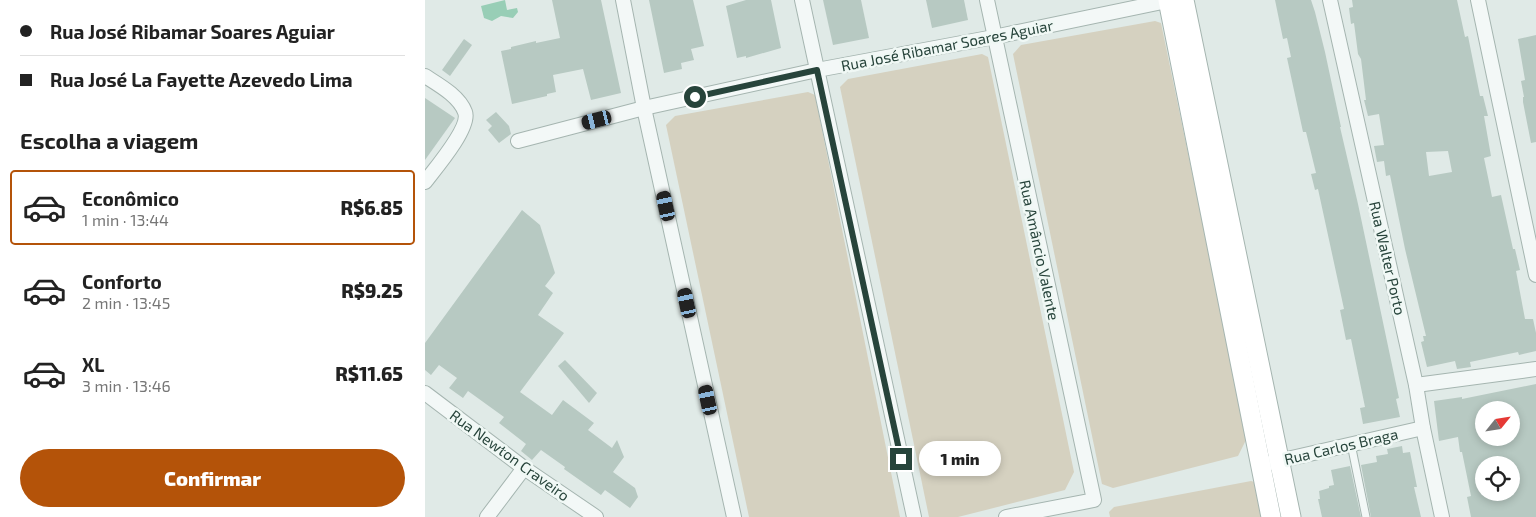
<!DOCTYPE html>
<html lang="pt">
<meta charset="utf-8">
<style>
:root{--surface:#fff;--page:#f2f2f2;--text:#222;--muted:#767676;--line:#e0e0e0;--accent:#b45309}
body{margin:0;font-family:"Exo 2",sans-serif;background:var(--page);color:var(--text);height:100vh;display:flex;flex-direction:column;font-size:19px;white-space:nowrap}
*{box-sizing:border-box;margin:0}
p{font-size:16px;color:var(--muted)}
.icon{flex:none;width:28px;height:28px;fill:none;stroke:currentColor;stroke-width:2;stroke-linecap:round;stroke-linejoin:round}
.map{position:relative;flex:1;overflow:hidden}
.sheet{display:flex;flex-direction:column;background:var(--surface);width:425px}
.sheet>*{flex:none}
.top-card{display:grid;align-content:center;height:110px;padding:0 20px;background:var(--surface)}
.needle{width:32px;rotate:60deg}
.tools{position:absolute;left:1050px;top:401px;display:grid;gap:10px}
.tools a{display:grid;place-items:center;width:45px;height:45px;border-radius:50%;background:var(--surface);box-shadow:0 2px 8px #0003;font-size:25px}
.end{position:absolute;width:22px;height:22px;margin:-11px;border:6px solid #27443b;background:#fff;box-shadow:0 0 0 2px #fff}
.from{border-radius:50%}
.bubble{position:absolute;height:35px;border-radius:18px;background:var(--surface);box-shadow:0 2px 8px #0003;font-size:16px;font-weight:800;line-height:35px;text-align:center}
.car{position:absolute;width:15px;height:30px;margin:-15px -8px;border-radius:6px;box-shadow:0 0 4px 1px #0007;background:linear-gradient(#222 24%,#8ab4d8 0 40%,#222 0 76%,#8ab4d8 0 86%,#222 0)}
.top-card b{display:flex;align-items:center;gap:18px;height:48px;font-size:19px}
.top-card b+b{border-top:1px solid var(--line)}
.top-card i{width:12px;height:12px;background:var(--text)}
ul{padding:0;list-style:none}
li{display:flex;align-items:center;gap:15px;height:75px;margin:0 10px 8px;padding:0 10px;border:2px solid transparent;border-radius:5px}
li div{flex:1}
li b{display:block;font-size:19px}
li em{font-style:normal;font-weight:800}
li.active{border-color:var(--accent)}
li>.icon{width:45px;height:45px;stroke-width:1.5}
h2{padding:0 20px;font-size:22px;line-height:60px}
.primary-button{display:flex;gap:10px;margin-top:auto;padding:10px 20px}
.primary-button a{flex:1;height:58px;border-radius:30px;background:var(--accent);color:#fff;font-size:20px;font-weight:800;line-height:58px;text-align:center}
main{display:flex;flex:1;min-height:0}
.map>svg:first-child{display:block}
.green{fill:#d5d1c0}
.water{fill:#98ceb6}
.building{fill:#b7c9c2;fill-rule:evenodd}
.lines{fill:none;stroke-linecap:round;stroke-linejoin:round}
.service-casing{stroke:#a5b5b0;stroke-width:9}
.minor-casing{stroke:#a5b5b0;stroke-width:16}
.secondary-casing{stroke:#a5b5b0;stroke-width:21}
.service{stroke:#f3f8f7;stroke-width:7}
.minor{stroke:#f3f8f7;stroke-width:14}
.secondary{stroke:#fff;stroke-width:19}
.route{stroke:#27443b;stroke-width:6}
.labels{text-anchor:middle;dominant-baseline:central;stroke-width:5;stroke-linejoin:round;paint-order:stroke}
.street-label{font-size:15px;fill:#27443b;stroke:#f0f8f5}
</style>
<main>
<section class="sheet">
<div class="top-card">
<b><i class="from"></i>Rua José Ribamar Soares Aguiar</b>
<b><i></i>Rua José La Fayette Azevedo Lima</b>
</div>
<h2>Escolha a viagem</h2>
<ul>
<li class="active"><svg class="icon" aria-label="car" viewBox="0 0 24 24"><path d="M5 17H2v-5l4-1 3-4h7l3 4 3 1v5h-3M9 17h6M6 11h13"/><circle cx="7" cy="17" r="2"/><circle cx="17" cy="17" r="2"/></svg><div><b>Econômico</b><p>1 min · 13:44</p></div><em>R$6.85</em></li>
<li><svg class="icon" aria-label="car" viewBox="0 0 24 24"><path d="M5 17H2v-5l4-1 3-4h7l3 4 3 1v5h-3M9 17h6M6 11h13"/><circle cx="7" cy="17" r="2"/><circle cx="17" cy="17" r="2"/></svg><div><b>Conforto</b><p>2 min · 13:45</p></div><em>R$9.25</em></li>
<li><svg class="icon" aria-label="car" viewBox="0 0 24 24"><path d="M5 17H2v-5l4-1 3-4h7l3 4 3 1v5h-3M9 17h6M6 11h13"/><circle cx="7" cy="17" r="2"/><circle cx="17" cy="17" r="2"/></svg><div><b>XL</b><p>3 min · 13:46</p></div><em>R$11.65</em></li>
</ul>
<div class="primary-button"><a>Confirmar</a></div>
</section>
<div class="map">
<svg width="1111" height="517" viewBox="0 0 1111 517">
<rect width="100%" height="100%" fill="#e0eae7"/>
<g class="green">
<path d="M730,21L736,23L822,438L813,456L688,488L677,484L588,54L596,45Z"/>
<path d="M557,54L563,57L649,472L640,490L533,517H504L415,87L423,79Z"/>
<path d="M383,92L390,95L475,517H324L241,125L250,116Z"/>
<path d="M826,481L833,483L840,517H685L684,512L689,507Z"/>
</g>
<path class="water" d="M80,0L82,10L92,8L93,12L88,18L76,16L67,21L59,18L56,6Z"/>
<g class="building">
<path d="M127,0H176L196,93L166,100L158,69L128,75L131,92L122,94V96L87,104L76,51L86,49V47L111,41V43L135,38Z"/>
<path d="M224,0H268L279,46L266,49L269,60L256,63L257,69L239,73Z"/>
<path d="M321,0H346L356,48L321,58V56L312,58L301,6Z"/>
<path d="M398,0H436L444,38L408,45Z"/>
<path d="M501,0H539L543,20L507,28Z"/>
<path d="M850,0H886L890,12L900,52L916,127H915L933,204L974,398L971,399L975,417L938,424L935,408L940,407L926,339L921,340L915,310L919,309L893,189L890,190L886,174L891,173L881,132H878L862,58L866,57L862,38L858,39Z"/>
<path d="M927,0H1032L1040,37L1043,36L1055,96H1058L1063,116H1059L1066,156L1059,158L1064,182L1067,197L1076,195L1088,249H1090L1095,270L1091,271L1100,319H1108L1111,333V351L1094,355L1093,352L1045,362L1046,367L1032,369L1030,361L1002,367L996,342L999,341L998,336H1001L980,249L965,175L961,176L959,161L952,162L949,146L959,145L954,114L943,116L939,100H941L936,59L933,54L929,23L926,24L924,8L928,7ZM1023,151L1027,172L1004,176L1001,152Z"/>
<path d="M1111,35V142L1106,143L1098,102V97H1099L1096,81L1100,80L1093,39Z"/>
<path d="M39,39L47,45L25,76L17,70Z"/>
<path d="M0,98L30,118L0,160Z"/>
<path d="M71,112L84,126L86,134L74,143L63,130L67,126L61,120Z"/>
<path d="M97,210L115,225L130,273L120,286L128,293L113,315L139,333L95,392L127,415L138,400L169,423L163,430L187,448L192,440L199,457L188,472L210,488L213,497L205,508L180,490L176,495L139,469L140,467L116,450L107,460L96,451L101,444L74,423L79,417L43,391L38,398L24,388L32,378L14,365L6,375L0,370V343Z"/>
<path d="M140,360L172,393L164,403L133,366Z"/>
<path d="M1111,384V517H1046L1042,497L1046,496L1037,452H1035L1033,437L1014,441L1009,401L1037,397V399ZM1059,410H1086V438H1059ZM1059,465H1086V492H1059Z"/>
<path d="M977,446L978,453L985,452L992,487H989L996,517H946L936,465L952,462L951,456L963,454L962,449Z"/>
<path d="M925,466L936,517H897L893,499H895L894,491L904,488V486L909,485L906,470Z"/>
</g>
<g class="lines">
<defs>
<path id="service" d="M926,444L941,517"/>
<g id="minor">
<path d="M198,0L219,108L309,517"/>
<path d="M377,0L489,517"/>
<path d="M562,0L669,500L581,517"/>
<path d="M905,0L991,385L998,428L1017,517"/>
<path d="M1053,0L1111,275"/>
<path d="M0,76C14,85 34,96 40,112C46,127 10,169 0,182"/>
<path d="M93,141L219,108L392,70L569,37L747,0"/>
<path d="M991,385L1111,369"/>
<path d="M0,393L99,468L171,517"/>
<path d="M845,463L998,428"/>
<path d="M62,517L99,468"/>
</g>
<g id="secondary">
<path d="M743,0L846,517"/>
<path d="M759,0L866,517"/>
</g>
</defs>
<use href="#service" class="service-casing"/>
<use href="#minor" class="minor-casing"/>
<use href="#secondary" class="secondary-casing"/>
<use href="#service" class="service"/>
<use href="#minor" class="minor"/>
<use href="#secondary" class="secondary"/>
</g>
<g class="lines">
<path class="route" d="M270,97L392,70L476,459"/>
</g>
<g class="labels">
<g class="street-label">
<text transform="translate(522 45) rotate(-11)">Rua José Ribamar Soares Aguiar</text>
<text transform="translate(615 250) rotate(78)">Rua Amâncio Valente</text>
<text transform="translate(963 258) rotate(77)">Rua Walter Porto</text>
<text transform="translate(916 446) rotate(-13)">Rua Carlos Braga</text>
<text transform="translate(85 455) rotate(36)">Rua Newton Craveiro</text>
</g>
</g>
</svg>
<div class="tools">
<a><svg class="needle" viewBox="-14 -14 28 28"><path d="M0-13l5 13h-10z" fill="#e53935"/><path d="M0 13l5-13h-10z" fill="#767676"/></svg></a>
<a><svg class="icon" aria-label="locate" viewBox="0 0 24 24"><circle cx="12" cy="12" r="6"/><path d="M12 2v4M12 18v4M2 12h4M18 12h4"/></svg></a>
</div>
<i class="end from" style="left:270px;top:97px"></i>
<i class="end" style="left:476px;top:459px"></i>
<div class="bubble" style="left:494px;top:441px;width:82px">1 min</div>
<i class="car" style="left:172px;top:120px;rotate:256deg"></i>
<i class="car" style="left:241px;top:206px;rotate:348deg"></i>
<i class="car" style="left:262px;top:303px;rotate:348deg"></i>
<i class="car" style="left:283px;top:400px;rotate:348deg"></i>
</div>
</main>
